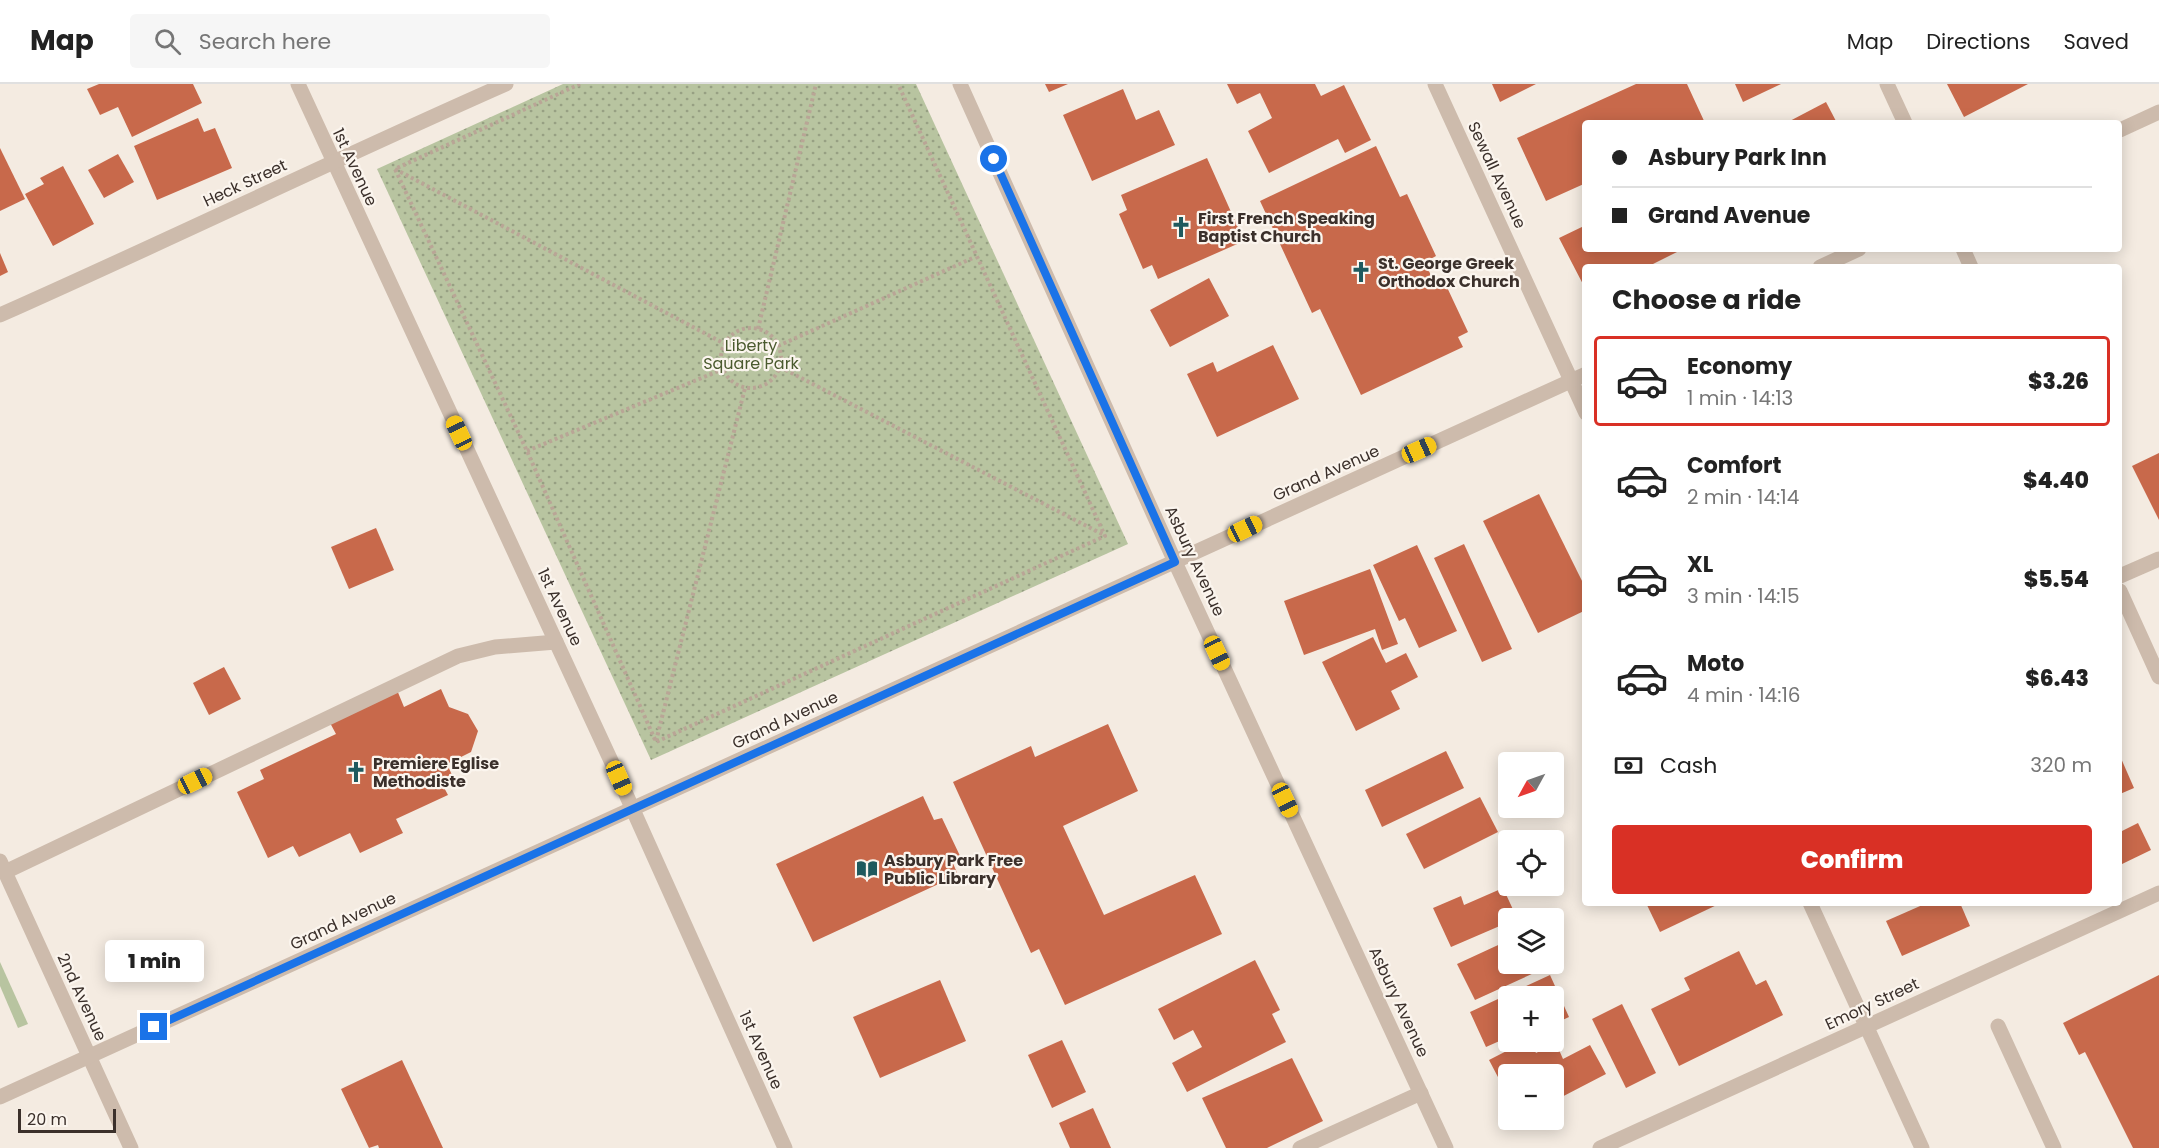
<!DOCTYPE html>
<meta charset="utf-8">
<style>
:root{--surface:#fff;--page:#f6f6f6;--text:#222;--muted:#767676;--line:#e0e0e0;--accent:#d93025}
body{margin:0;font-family:Poppins,sans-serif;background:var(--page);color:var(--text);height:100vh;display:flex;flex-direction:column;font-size:22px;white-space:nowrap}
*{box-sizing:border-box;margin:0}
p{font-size:20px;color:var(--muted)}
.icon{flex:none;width:33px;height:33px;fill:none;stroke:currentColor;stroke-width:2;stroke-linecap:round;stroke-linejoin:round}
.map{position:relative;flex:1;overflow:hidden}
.side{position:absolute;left:1582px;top:180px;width:540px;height:642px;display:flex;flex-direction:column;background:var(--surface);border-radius:6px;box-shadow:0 3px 15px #0003}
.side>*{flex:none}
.guide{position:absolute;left:1582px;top:36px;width:540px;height:132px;border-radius:6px;box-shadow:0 3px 15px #0003;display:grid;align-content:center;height:132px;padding:0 30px;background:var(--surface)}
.needle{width:39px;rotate:230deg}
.tools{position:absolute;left:1498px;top:668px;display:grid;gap:12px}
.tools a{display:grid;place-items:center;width:66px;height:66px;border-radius:6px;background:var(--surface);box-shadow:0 3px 15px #0003;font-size:30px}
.scale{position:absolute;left:18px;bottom:15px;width:98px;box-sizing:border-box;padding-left:6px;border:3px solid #3b302b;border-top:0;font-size:16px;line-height:21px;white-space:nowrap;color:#3b302b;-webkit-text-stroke:4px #fbf5ee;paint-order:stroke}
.end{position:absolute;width:27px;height:27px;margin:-14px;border:8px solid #1a73e8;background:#fff;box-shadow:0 0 0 3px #fff}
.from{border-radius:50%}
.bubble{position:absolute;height:42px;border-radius:6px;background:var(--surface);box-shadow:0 3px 15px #0003;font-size:20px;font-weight:800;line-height:42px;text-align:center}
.car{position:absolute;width:18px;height:36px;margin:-18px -9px;border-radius:8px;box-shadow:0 0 4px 2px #0007;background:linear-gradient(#f5c518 24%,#345 0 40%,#f5c518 0 76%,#345 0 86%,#f5c518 0)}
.guide b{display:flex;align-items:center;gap:21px;height:57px;font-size:22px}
.guide b+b{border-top:2px solid var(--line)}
.guide i{width:15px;height:15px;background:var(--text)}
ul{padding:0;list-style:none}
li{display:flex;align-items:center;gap:18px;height:90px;margin:0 12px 9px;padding:0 18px;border:3px solid transparent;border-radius:6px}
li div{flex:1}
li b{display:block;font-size:22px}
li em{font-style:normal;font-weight:800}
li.on{border-color:var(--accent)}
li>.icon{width:54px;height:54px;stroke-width:1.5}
h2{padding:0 30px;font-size:27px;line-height:72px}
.pay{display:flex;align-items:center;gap:15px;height:66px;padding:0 30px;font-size:22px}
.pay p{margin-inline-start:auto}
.action{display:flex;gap:12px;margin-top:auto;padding:12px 30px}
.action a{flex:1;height:69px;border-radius:6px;background:var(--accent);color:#fff;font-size:24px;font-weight:800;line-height:69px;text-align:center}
header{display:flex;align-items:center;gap:36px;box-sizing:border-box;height:84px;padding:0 30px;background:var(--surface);border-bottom:2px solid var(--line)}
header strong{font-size:28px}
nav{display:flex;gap:33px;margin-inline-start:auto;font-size:21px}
.search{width:420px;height:54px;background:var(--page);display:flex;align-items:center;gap:15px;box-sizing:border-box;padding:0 21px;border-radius:6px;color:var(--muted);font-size:22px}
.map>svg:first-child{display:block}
.grass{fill:#b8c4a0}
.park{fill:url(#park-dots)}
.building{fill:#c8694b}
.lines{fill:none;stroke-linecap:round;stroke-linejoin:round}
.path{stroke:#b9a596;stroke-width:4;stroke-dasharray:3 3;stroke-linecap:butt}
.service{stroke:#cdbbac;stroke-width:15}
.minor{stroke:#cdbbac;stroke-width:15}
.tertiary{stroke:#cdbbac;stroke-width:15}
.route{stroke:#1a73e8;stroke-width:8}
.labels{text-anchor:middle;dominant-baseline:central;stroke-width:4.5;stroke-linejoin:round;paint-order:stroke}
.street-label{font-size:16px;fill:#3b302b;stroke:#fbf5ee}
.poi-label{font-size:16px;font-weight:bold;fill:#3b302b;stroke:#fbf5ee;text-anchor:start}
.park-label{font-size:16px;fill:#4a5a2e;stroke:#fbf5ee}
</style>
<header>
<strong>Map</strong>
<div class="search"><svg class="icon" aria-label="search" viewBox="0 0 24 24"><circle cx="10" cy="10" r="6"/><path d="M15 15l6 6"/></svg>Search here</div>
<nav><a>Map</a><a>Directions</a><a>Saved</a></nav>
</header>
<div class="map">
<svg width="2159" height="1064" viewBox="0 0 2159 1064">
<defs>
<pattern id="park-dots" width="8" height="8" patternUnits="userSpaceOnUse" patternTransform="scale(1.5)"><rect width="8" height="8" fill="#b8c4a0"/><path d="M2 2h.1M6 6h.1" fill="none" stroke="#97a083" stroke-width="1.8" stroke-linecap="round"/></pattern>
</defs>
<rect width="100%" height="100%" fill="#f4ebe1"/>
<path class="grass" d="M0,878L28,940L18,944L0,902Z"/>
<path class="park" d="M563,0H916L1128,460L651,676L377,85Z"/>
<g class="building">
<path d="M99,0H193L202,19L132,53L118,23L100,31L87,5Z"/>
<path d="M1045,0H1068L1049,8Z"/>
<path d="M1227,0H1315L1321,12L1344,1L1371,56L1345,69L1338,55L1269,89L1248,47L1272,34L1260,9L1237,20Z"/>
<path d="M1492,0H1536L1500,18Z"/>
<path d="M1636,0H1687L1705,39H1586V99L1546,117L1517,54Z"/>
<path d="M1735,0H1781L1743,18Z"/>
<path d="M1947,0H2028L1964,33Z"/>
<path d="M1123,5L1136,36L1159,26L1175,61L1092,97L1063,31Z"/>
<path d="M1826,18L1837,39H1786Z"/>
<path d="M198,34L204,48L215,44L232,84L157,116L134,62Z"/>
<path d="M1376,62L1400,113L1407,110L1436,172L1425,178L1436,203L1445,199L1468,248L1458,253L1463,263L1361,311L1320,225L1312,229L1260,117Z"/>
<path d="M0,64L25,115L0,127Z"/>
<path d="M118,70L134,98L104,114L88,86Z"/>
<path d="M1207,74L1244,157L1158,195L1152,181L1143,185L1119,130L1127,126L1121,111Z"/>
<path d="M63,82L94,140L53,162L25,110L44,100L40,94Z"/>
<path d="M1586,141V165H1683L1647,183H1586V206L1559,154Z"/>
<path d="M0,169L8,188L0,192Z"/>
<path d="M1209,194L1229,232L1170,263L1150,226Z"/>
<path d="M1273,261L1299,315L1217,353L1187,290L1213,278L1217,288Z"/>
<path d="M2159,369V436L2132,382Z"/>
<path d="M1539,410L1586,505V526L1538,549L1483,437Z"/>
<path d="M376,444L394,486L349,505L331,463Z"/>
<path d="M1464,460L1512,565L1482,578L1434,474Z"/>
<path d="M1417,461L1457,547L1419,564L1405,534L1399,537L1373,481Z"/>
<path d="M1370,485L1398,560L1382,566L1375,545L1304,571L1284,517Z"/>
<path d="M1373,553L1386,579L1406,569L1418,593L1391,607L1400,625L1356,647L1322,578Z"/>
<path d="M224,583L241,615L209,631L193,599Z"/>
<path d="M441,605L449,623L468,630L478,647L471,668L447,680L452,691L440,696L448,711L396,735L403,749L360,769L350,749L299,773L293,762L268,774L237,708L264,695L260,686L336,650L329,637L397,606L404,623Z"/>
<path d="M1108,640L1138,707L1063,742L1104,831L1195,791L1222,850L1065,921L1039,865L1031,869L953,698L1031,662L1035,673Z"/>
<path d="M1446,667L1464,704L1382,743L1365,706Z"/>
<path d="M2120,672L2134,704L2120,710Z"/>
<path d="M923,712L934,736L942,734L961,774L952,777L958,791L813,858L776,780Z"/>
<path d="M1480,713L1498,748L1424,785L1406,750Z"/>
<path d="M2138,739L2151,766L2120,781V748Z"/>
<path d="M1503,804L1517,834H1509V838L1451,863L1433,824L1461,812L1464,821Z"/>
<path d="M1646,819H1721L1660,848Z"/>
<path d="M1927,819H1960L1970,842L1902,872L1886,837Z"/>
<path d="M1509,856V879H1556L1475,916L1457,880Z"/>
<path d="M1739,867L1756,901L1766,896L1783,931L1679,982L1651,925L1690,906L1684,894Z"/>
<path d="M1255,876L1280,926L1272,930L1286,958L1187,1008L1172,979L1202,963L1193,946L1174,956L1158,925Z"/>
<path d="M1550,891L1569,933L1554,940V912H1509V957H1516L1506,962L1504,955L1486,963L1470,928Z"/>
<path d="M2159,891V1064H2133L2085,968L2079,971L2063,939Z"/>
<path d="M940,896L966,957L880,994L853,933Z"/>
<path d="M1622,920L1656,989L1626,1004L1592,935Z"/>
<path d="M1062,956L1086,1008L1052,1024L1028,971Z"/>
<path d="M1526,957H1530L1536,969L1556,959L1563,975L1590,961L1606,990L1554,1017L1559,1026L1554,1029V990H1509V1014L1489,976Z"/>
<path d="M1292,974L1323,1037L1267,1064H1226L1202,1014Z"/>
<path d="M402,976L443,1064H379L378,1061L369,1064L341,1005Z"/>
<path d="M1093,1024L1111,1064H1070L1059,1039Z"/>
<path d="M1520,1035H1542L1524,1044Z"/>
</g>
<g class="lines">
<g class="path">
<path d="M580,0L395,85L527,367L656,658L1105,452L898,0"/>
<path d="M395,85L725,260"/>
<circle cx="751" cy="274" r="30"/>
<path d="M758,245L816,0"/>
<path d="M778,262L975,173"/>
<path d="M780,283L1104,451"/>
<path d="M527,367L723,285"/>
<path d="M656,657L745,304"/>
</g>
<g class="service">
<path d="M2120,492L2159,475"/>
<path d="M5,788L458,572L495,563L556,558"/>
<path d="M1998,942L2054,1064"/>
<path d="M1300,1064L1421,1009"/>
</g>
<g class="minor">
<path d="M298,0L612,679L785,1064"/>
<path d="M1435,0L1586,329"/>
<path d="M1887,0L1905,39"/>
<path d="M1963,165L1971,183"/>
<path d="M0,231C169,156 336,75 506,0"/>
<path d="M2120,507L2159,593"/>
<path d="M0,777L131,1064"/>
<path d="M1810,819L1922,1064"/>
<path d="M1600,1064L2159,809"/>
</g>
<g class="tertiary">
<path d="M960,0L1175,478L1446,1064"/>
<path d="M2120,46L2159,28"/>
<path d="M1820,183L1859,165"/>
<path d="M0,1013L1586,290"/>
</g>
</g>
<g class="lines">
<path class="route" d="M154,943L1175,478L994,75"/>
</g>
<defs>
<symbol id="church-bare" viewBox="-9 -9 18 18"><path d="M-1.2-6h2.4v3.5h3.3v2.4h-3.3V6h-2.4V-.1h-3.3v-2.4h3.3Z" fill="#1f5a5e" stroke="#fbf5ee" stroke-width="2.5" paint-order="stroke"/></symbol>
<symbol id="library-bare" viewBox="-9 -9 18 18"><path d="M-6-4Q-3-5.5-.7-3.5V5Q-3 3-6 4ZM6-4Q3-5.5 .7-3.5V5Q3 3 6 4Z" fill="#1f5a5e" stroke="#fbf5ee" stroke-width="2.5" paint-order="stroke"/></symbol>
</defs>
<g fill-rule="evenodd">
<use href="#church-bare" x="1166" y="128" width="30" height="30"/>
<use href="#church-bare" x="1346" y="173" width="30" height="30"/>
<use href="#church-bare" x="341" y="673" width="30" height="30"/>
<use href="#library-bare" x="852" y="770" width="30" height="30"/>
</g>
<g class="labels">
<g class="street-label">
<text transform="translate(355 83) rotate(65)">1st Avenue</text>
<text transform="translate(1497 91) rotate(65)">Sewall Avenue</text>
<text transform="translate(245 99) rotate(-25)">Heck Street</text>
<text transform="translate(1326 389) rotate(-24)">Grand Avenue</text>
<text transform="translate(1195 477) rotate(65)">Asbury Avenue</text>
<text transform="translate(560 523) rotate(65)">1st Avenue</text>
<text transform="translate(785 636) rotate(-25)">Grand Avenue</text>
<text transform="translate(343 837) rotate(-25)">Grand Avenue</text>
<text transform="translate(82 913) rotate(65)">2nd Avenue</text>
<text transform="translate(1399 918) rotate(65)">Asbury Avenue</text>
<text transform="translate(1872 920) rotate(-25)">Emory Street</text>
<text transform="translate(761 966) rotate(66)">1st Avenue</text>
</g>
<g class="poi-label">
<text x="1198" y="134">First French Speaking<tspan x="1198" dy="18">Baptist Church</tspan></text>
<text x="1378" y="179">St. George Greek<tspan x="1378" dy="18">Orthodox Church</tspan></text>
<text x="373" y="679">Premiere Eglise<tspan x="373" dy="18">Methodiste</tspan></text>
<text x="884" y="776">Asbury Park Free<tspan x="884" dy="18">Public Library</tspan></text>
</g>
<g class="park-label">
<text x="751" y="261">Liberty<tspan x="751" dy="18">Square Park</tspan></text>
</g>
</g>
</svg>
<div class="tools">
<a><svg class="needle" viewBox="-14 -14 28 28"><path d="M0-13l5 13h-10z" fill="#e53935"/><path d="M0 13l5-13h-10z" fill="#767676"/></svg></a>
<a><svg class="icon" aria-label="locate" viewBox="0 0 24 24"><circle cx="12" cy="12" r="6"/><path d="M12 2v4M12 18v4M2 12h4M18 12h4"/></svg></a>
<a><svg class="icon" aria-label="layers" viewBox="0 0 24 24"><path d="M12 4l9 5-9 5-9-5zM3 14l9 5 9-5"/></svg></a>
<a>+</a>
<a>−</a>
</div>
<div class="scale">20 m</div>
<i class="end from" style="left:994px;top:75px"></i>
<i class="end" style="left:154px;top:943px"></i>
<div class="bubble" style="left:105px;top:856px;width:99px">1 min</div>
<i class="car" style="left:459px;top:349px;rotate:335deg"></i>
<i class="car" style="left:1419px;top:366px;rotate:66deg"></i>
<i class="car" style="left:1245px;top:445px;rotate:65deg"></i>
<i class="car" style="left:1217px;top:569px;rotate:155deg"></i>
<i class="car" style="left:619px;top:694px;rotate:156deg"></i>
<i class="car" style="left:195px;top:697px;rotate:64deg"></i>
<i class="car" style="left:1285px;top:716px;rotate:155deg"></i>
<div class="guide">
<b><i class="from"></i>Asbury Park Inn</b>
<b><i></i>Grand Avenue</b>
</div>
<section class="side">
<h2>Choose a ride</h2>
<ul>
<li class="on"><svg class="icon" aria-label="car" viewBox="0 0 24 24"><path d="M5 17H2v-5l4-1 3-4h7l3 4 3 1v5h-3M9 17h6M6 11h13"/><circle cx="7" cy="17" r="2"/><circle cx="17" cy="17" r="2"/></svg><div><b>Economy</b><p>1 min · 14:13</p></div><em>$3.26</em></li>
<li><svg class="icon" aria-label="car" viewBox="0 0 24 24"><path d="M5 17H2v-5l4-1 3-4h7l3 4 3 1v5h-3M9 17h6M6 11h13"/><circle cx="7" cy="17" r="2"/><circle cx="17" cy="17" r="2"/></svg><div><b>Comfort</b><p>2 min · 14:14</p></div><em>$4.40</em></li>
<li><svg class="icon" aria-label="car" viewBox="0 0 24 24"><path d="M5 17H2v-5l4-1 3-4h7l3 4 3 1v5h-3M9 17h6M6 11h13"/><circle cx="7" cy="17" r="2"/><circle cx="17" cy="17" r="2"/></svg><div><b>XL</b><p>3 min · 14:15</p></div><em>$5.54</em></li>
<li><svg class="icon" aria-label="car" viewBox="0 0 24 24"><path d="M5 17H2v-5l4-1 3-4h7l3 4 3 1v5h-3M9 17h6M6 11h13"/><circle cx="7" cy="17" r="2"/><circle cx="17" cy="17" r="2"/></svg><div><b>Moto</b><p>4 min · 14:16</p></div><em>$6.43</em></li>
</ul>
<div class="pay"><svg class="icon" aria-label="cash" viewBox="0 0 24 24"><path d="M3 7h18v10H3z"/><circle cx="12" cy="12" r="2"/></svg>Cash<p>320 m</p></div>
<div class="action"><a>Confirm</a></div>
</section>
</div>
